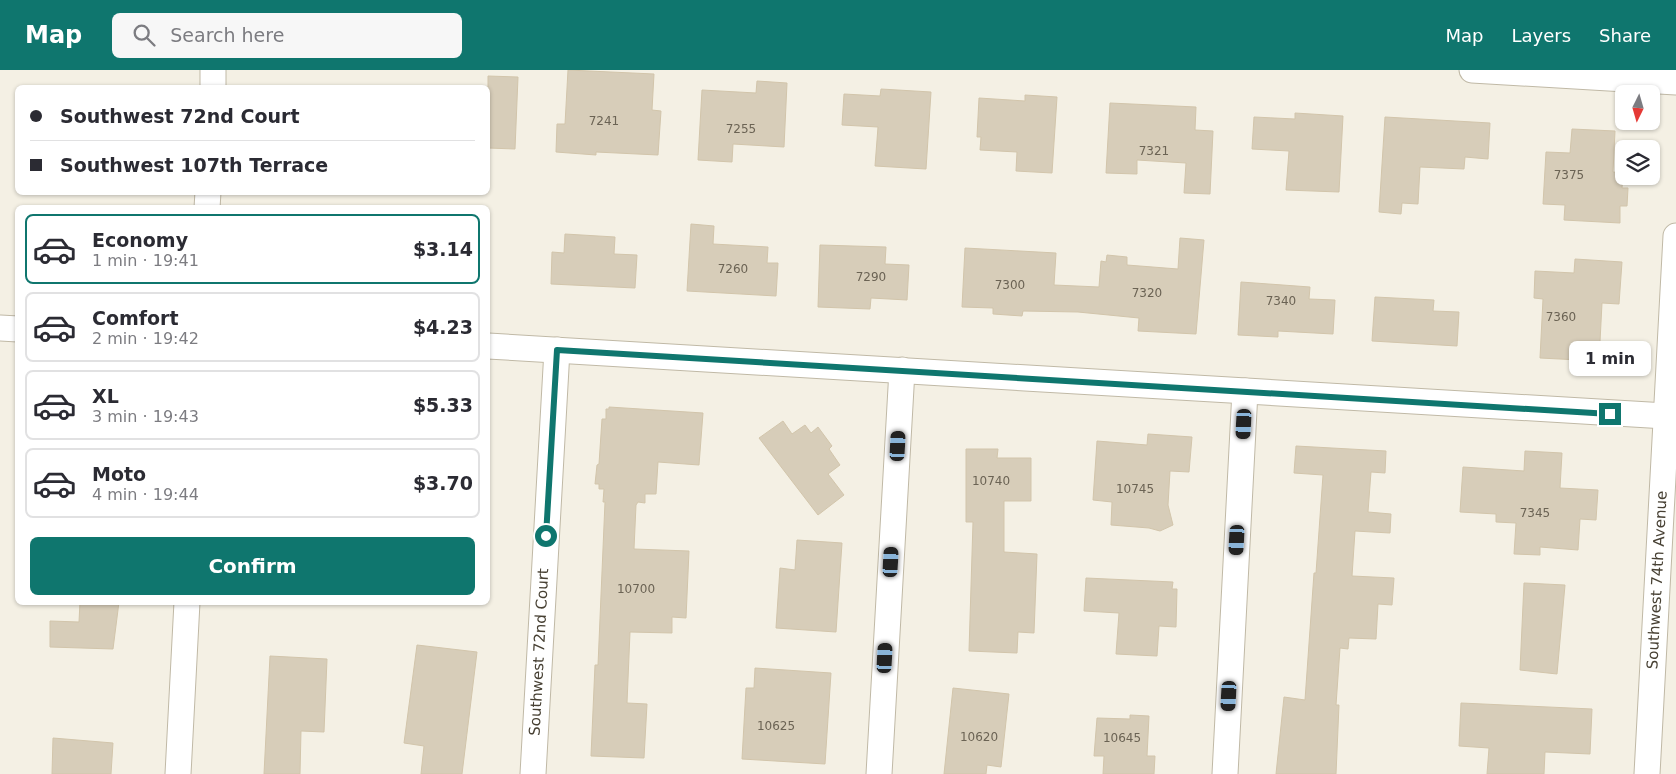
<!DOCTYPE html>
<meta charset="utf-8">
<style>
:root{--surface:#fff;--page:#f7f7f7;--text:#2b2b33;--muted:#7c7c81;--line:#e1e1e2;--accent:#0f766e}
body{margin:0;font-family:"DejaVu Sans",sans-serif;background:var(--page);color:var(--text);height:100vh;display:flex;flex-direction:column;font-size:19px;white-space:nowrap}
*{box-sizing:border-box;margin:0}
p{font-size:16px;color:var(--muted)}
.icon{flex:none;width:28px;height:28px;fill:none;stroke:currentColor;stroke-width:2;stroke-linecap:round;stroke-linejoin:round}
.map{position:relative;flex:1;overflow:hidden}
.drawer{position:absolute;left:15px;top:135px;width:475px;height:400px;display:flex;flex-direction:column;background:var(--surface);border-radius:8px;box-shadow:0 1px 4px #0004}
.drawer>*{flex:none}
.top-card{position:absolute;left:15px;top:15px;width:475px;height:110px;border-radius:8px;box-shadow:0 1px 4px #0004;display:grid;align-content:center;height:110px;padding:0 15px;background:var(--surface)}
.needle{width:32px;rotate:185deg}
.controls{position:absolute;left:1615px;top:15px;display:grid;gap:10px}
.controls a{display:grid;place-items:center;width:45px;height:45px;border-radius:8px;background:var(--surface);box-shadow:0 1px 4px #0004;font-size:25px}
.end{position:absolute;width:22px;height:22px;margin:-11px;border:6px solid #0f766e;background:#fff;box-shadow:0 0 0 2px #fff}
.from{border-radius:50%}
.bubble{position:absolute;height:35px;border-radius:8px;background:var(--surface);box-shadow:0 1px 4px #0004;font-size:16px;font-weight:800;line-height:35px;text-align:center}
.car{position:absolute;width:15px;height:30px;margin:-15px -8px;border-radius:6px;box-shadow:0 0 4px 1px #0007;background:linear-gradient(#222 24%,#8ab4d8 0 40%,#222 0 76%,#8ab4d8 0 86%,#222 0)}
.top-card b{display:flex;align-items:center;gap:18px;height:48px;font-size:19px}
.top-card b+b{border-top:1px solid var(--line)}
.top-card i{width:12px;height:12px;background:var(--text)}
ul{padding:9px 0 0;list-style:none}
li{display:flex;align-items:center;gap:15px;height:70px;margin:0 10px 8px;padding:0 5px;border:2px solid var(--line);border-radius:8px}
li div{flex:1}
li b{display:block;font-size:19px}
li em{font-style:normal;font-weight:800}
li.current{border-color:var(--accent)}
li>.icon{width:45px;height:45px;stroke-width:1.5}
.primary-button{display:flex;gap:10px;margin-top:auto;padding:10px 15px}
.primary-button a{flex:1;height:58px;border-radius:8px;background:var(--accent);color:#fff;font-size:20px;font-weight:800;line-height:58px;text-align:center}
header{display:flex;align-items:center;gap:30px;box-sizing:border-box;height:70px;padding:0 25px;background:var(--accent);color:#fff}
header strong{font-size:24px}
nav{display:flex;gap:28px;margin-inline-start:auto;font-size:18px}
.search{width:350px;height:45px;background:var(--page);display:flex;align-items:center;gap:12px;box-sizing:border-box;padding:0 18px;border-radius:8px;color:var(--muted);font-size:19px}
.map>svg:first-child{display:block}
.building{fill:#d7cdb9;stroke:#d2c5ab}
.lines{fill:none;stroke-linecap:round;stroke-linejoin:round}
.minor-casing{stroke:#c0b9a6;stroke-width:27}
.minor{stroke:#fff;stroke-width:25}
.route{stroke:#0f766e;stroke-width:6}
.labels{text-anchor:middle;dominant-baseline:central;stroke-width:4.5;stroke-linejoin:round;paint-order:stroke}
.number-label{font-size:12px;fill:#6b6354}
.street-label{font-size:15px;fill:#474033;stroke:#fff}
</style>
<header>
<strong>Map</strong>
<div class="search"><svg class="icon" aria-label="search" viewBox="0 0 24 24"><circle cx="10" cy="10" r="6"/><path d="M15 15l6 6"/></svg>Search here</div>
<nav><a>Map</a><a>Layers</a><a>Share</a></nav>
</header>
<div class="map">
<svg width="1676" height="704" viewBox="0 0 1676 704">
<rect width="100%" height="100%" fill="#f4f0e4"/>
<g class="building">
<path d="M568,0L654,4L652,40L661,41L658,85L596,82V85L556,82L557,54H565Z"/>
<path d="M488,6L518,7L515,79L488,78Z"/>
<path d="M757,11L787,13L784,77L733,74L732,92L698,90L702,20L756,23Z"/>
<path d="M881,19L931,22L926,99L875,96L878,57L842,55L844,24L880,26Z"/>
<path d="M1025,25L1057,27L1052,103L1016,101L1017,82L980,80L981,67H977L979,28L1025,31Z"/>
<path d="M1110,33L1196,37L1195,60L1213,61L1210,124L1184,123L1186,93L1137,90V104L1106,103Z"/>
<path d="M1295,43L1343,46L1339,122L1286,120L1289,81L1252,79L1254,47L1295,49Z"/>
<path d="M1385,47L1490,53L1488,89L1465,87L1464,99L1420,97L1418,134L1402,133L1401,144L1379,142Z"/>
<path d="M1572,59L1615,61L1613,102L1623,103L1622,118H1628L1627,136H1620V153L1564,150L1565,135L1543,134L1546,82L1570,83Z"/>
<path d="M691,154L714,156L713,174L768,177L767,193H778L776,226L687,221Z"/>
<path d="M565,164L615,167L614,184L637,185L635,218L551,214L552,182L564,183Z"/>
<path d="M1180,168L1204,170L1196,264L1138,261L1139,248L1078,242L1023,241L1022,246L993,244V238L962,237L965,178L1056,183L1054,215L1099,217L1101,191L1106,192L1107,185L1127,187V195L1178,199Z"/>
<path d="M820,175L886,177L885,194L909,195L907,230L871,228L870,239L818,237Z"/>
<path d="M1575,189L1622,192L1619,234L1602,233L1599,291L1540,288L1543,229L1534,228L1535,201L1574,203Z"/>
<path d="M1241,212L1310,217L1309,229L1335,230L1333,264L1278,261V267L1238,265Z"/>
<path d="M1375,227L1434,230L1433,241L1459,242L1457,276L1372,271Z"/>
<path d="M609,337L703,343L699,395L658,392L656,424H645V433L638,432L636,435L634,479L689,481L686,548L672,547V563L630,562L627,633L647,634L644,688L591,686L595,595H598L605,432H603L604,419H599V414H595L597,395L599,394L602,349H606V339H609Z"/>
<path d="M783,351L792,364L805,355L811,363L818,357L832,376L829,379L840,395L828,404L844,425L818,445L759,368Z"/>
<path d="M1148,364L1192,367L1189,402L1170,401L1168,435L1173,455L1160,461L1149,458L1111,455L1112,432L1093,430L1097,371L1147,375Z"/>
<path d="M1296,376L1386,381L1385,403L1371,402L1368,442L1391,444L1390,463L1355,461L1352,506L1394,508L1392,535L1378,534L1376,569L1349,568L1348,579L1340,578L1336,635H1339L1336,704H1276L1284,627L1305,630L1314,503H1316L1323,405L1294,403Z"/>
<path d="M966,379H998L997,388H1031V431H1004V482L1037,484L1034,563L1018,562L1017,583L969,581L973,452H966Z"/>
<path d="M1525,381L1562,383L1560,418L1598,420L1596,450L1580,449L1578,480L1540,477V485L1514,484L1516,453L1496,452V444L1460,442L1463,397L1524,401Z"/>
<path d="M797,470L842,473L836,562L776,558L780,498L795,500Z"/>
<path d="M1086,508L1173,512L1172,519H1177L1176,557L1159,556L1157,586L1116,584L1119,543L1084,541Z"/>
<path d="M1524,513L1565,515L1557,604L1520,600Z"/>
<path d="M80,532H119L113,579L50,577V551L79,552Z"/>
<path d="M417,575L477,582L462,704H421L424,676L404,673Z"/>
<path d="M270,586L327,589L324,662L301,661L300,704H264Z"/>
<path d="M755,598L831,603L825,694L742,689L746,618H754Z"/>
<path d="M953,618L1009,624L1001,697L987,695L986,704H944Z"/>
<path d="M1461,633L1592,639L1590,684L1545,682L1544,704H1487L1489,678L1459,676Z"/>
<path d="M1130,645L1149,646L1147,686H1155L1154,704H1103L1104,686H1094L1097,648L1130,649Z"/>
<path d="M53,668L113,673L111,704H52Z"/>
</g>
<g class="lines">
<defs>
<g id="minor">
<path d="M1472,0L1676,12"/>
<path d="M213,18V0"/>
<path d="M207,138L208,122"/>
<path d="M0,258L18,259"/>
<path d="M488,276L1666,346"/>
<path d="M178,704L187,532"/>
<path d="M533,704L557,280"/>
<path d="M879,704L902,300"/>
<path d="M1225,704L1245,321"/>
<path d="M1647,704L1676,166"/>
</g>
</defs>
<use href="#minor" class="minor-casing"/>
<use href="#minor" class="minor"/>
</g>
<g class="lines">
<path class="route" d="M546,466L557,280L1610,344"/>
</g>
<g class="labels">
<g class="number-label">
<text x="604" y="51">7241</text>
<text x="741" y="59">7255</text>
<text x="1154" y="81">7321</text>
<text x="1569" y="105">7375</text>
<text x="733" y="199">7260</text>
<text x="871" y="207">7290</text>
<text x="1010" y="215">7300</text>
<text x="1147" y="223">7320</text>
<text x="1281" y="231">7340</text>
<text x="1561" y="247">7360</text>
<text x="991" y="411">10740</text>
<text x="1135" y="419">10745</text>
<text x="1535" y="443">7345</text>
<text x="636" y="519">10700</text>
<text x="776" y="656">10625</text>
<text x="979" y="667">10620</text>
<text x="1122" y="668">10645</text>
</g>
<g class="street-label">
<text transform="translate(1657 510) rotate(-87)">Southwest 74th Avenue</text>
<text transform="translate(539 582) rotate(-87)">Southwest 72nd Court</text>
</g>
</g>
</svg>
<div class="controls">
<a><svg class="needle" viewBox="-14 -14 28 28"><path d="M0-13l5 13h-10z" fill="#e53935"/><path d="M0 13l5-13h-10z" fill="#7c7c81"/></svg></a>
<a><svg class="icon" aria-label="layers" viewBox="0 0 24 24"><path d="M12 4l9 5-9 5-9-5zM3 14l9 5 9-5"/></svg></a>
</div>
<i class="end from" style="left:546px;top:466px"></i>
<i class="end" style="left:1610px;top:344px"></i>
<div class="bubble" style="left:1569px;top:271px;width:82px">1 min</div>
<i class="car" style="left:1244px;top:354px;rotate:183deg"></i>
<i class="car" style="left:898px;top:376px;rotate:3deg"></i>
<i class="car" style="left:1237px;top:470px;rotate:183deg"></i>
<i class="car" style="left:891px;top:492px;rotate:3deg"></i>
<i class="car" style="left:885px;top:588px;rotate:3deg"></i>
<i class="car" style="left:1229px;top:626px;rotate:183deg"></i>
<div class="top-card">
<b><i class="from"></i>Southwest 72nd Court</b>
<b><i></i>Southwest 107th Terrace</b>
</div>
<section class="drawer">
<ul>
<li class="current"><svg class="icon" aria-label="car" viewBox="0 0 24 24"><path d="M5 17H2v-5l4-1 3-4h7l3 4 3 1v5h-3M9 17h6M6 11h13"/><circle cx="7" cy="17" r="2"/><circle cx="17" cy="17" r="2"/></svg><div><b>Economy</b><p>1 min · 19:41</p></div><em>$3.14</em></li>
<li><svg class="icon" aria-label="car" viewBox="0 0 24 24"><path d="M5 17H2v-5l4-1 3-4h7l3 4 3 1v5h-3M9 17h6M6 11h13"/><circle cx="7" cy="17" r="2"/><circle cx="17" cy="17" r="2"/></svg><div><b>Comfort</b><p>2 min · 19:42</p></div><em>$4.23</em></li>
<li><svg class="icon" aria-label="car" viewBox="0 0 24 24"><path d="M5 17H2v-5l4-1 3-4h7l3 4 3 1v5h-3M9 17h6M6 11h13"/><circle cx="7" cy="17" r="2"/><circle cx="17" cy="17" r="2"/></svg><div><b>XL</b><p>3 min · 19:43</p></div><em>$5.33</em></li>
<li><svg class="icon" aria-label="car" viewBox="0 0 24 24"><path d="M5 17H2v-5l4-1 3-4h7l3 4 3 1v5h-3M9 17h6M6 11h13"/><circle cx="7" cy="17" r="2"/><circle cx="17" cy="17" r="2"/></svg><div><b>Moto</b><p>4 min · 19:44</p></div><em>$3.70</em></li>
</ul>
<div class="primary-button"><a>Confirm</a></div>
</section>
</div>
